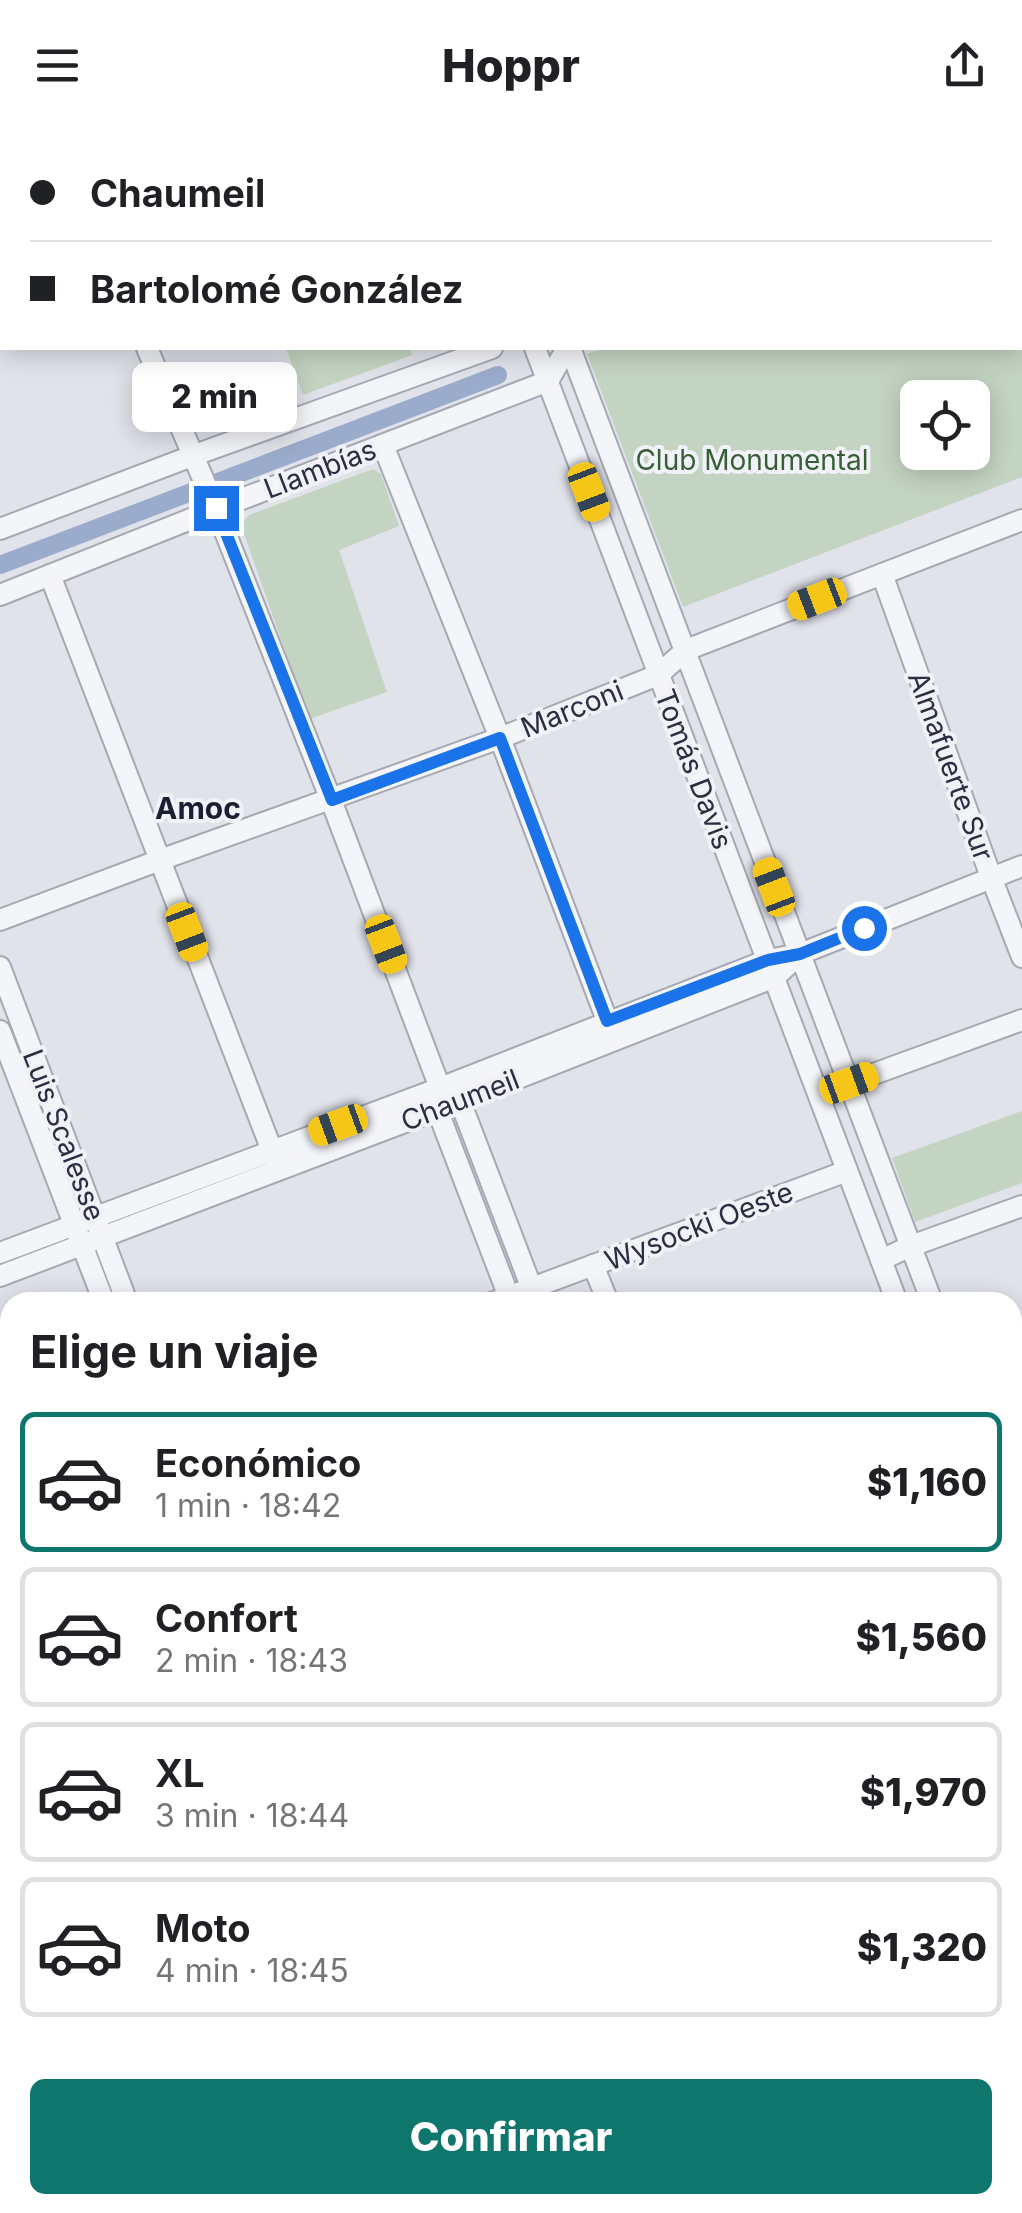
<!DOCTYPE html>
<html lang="es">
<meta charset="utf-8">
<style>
:root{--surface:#fff;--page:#f6f6f6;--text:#202124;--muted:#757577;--line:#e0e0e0;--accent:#0f766e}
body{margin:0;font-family:Inter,sans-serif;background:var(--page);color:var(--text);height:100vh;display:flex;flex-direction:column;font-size:38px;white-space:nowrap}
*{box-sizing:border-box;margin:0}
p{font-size:32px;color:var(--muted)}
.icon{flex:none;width:55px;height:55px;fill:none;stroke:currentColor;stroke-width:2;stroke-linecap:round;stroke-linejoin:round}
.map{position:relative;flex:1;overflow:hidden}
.sheet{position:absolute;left:0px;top:1162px;width:1022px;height:922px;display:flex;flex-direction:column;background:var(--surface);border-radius:30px 30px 0 0;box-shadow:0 5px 25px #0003}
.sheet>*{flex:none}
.guide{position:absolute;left:0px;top:0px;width:1022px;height:220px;box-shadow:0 5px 25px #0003;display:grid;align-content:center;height:220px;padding:0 30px;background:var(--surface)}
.fabs{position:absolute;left:900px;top:250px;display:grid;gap:20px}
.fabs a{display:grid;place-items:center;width:90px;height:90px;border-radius:15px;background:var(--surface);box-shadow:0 5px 25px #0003;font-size:50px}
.end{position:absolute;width:45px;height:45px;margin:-22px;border:12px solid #1a73e8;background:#fff;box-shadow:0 0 0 5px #fff}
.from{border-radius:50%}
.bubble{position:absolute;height:70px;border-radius:15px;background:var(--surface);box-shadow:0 5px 25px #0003;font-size:32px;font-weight:800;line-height:70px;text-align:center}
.car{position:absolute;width:30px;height:60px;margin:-30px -15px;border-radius:12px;box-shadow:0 0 8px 2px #0007;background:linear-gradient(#f5c518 24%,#345 0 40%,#f5c518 0 76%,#345 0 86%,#f5c518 0)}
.guide b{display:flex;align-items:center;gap:35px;height:95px;font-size:38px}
.guide b+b{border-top:2px solid var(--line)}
.guide i{width:25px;height:25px;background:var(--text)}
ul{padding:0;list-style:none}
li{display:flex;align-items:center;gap:30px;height:140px;margin:0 20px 15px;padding:0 10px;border:5px solid var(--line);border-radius:15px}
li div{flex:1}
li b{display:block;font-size:38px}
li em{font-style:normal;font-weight:800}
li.current{border-color:var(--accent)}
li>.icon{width:90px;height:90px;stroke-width:1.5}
h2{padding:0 30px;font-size:45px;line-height:120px}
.button{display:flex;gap:20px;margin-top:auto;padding:20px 30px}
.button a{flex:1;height:115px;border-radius:15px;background:var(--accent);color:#fff;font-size:40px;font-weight:800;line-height:115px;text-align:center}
header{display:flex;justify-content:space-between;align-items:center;height:130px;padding:0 30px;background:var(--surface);font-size:45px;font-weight:800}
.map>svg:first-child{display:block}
.green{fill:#c4d4c2;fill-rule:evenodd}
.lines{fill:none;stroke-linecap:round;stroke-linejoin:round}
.canal{stroke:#9babcb;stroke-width:18}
.street-casing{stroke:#a6a9b4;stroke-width:24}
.street{stroke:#f4f5f8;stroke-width:20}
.route{stroke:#1a73e8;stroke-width:12}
.labels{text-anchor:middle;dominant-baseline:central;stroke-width:8;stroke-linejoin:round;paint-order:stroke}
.park-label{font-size:28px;fill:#375f36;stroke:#f1f2f7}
.street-label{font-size:28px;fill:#292e42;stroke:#f1f2f7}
.neighbourhood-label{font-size:30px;font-weight:bold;fill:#1b1f33;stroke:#f1f2f7}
</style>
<header><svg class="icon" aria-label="menu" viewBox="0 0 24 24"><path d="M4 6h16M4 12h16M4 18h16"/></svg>Hoppr<svg class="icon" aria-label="share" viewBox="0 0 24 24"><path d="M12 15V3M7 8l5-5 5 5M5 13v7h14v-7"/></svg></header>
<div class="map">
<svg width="1022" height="2083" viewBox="0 0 1022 2083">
<rect width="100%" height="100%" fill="#e1e3ea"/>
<g class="green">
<path d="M1022,57V347L683,477L587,224L604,218H1020V58ZM918,268H972V322H918Z"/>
<path d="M286,218H410L412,225L303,265Z"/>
<path d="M373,339L381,344L399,396L339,420L387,562L309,589L241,395L249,385Z"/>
<path d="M1022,981V1053L915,1092L892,1028Z"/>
</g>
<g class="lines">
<path class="canal" d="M0,435L498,245"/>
<defs>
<g id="street">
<path d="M63,0L64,2"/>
<path d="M452,0L453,2"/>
<path d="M488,0L489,2"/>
<path d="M827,0L828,2"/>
<path d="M223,2L229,0"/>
<path d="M1020,44L1022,43"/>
<path d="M0,177H2"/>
<path d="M147,218L216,379L331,670L440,958L437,979L509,1167"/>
<path d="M535,218L897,1172"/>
<path d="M570,218L932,1172"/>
<path d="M383,315L500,608L611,901"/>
<path d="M0,399L192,326L492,218"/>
<path d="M882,444L991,747L1022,827"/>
<path d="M50,445L276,1031"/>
<path d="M0,465L216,379L548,251L567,218"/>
<path d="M0,790L160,730L500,608L658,545L686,520L1022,390"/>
<path d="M800,824L1022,736"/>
<path d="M0,837L127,1172"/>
<path d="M0,901L104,1172"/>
<path d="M849,953L1022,890"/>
<path d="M450,964L460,971L532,1159"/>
<path d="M0,1123L440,958L768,830L800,824L775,847L460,971L0,1146"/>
<path d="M881,1130L911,1116L1022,1076"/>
<path d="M593,1135L608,1172"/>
<path d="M494,1172L847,1041"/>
<path d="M0,1355L10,1381"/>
<path d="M1012,1383L1022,1406"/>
<path d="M1012,1443L1022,1428"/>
<path d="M0,1473L10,1470"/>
<path d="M1012,1473L1022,1498"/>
<path d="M0,1807L10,1803"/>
<path d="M0,1832L10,1829"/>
<path d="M467,2075L470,2083"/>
</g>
</defs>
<use href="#street" class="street-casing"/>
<use href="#street" class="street"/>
</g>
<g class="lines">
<path class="route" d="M216,378L332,670L500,608L607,891L768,830L800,824L864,798"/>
</g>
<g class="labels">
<g class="park-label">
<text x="752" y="330">Club Monumental</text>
</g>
<g class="street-label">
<text transform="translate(320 339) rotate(-21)">Llambías</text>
<text transform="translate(572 579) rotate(-22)">Marconi</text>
<text transform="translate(951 636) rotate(70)">Almafuerte Sur</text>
<text transform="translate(694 639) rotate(69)">Tomás Davis</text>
<text transform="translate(460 970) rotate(-21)">Chaumeil</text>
<text transform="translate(64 1005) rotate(69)">Luis Scalesse</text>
<text transform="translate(699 1096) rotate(-21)">Wysocki Oeste</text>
</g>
<g class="neighbourhood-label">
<text x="198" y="678">Amoc</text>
</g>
</g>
</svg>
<div class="fabs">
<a><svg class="icon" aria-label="locate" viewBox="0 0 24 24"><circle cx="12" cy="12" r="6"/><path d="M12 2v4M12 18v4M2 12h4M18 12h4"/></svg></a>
</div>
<i class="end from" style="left:864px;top:798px"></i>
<i class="end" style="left:216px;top:378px"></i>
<div class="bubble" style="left:132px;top:232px;width:165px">2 min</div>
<i class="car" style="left:589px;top:362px;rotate:159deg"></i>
<i class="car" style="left:817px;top:469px;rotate:249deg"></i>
<i class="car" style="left:774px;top:757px;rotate:339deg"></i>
<i class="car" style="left:187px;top:802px;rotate:159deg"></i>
<i class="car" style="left:386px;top:814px;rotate:159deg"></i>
<i class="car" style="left:849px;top:953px;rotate:70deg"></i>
<i class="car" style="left:338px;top:995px;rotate:250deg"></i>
<div class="guide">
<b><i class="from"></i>Chaumeil</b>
<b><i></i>Bartolomé González</b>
</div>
<section class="sheet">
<h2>Elige un viaje</h2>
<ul>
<li class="current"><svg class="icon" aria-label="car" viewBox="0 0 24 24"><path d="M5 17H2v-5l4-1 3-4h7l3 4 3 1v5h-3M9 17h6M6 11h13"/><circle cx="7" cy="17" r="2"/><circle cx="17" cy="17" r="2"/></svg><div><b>Económico</b><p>1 min · 18:42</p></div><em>$1,160</em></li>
<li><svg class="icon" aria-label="car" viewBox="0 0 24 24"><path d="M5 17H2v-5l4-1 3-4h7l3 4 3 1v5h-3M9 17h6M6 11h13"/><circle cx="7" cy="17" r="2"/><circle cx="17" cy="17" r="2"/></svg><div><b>Confort</b><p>2 min · 18:43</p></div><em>$1,560</em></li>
<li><svg class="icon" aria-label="car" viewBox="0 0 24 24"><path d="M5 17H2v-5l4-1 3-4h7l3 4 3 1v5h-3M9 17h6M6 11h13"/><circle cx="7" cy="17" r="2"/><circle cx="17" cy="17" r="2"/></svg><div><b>XL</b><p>3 min · 18:44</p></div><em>$1,970</em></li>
<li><svg class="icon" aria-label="car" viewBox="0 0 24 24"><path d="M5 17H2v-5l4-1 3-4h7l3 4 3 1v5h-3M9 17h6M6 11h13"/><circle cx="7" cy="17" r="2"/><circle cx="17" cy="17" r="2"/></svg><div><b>Moto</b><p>4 min · 18:45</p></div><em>$1,320</em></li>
</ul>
<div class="button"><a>Confirmar</a></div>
</section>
</div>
